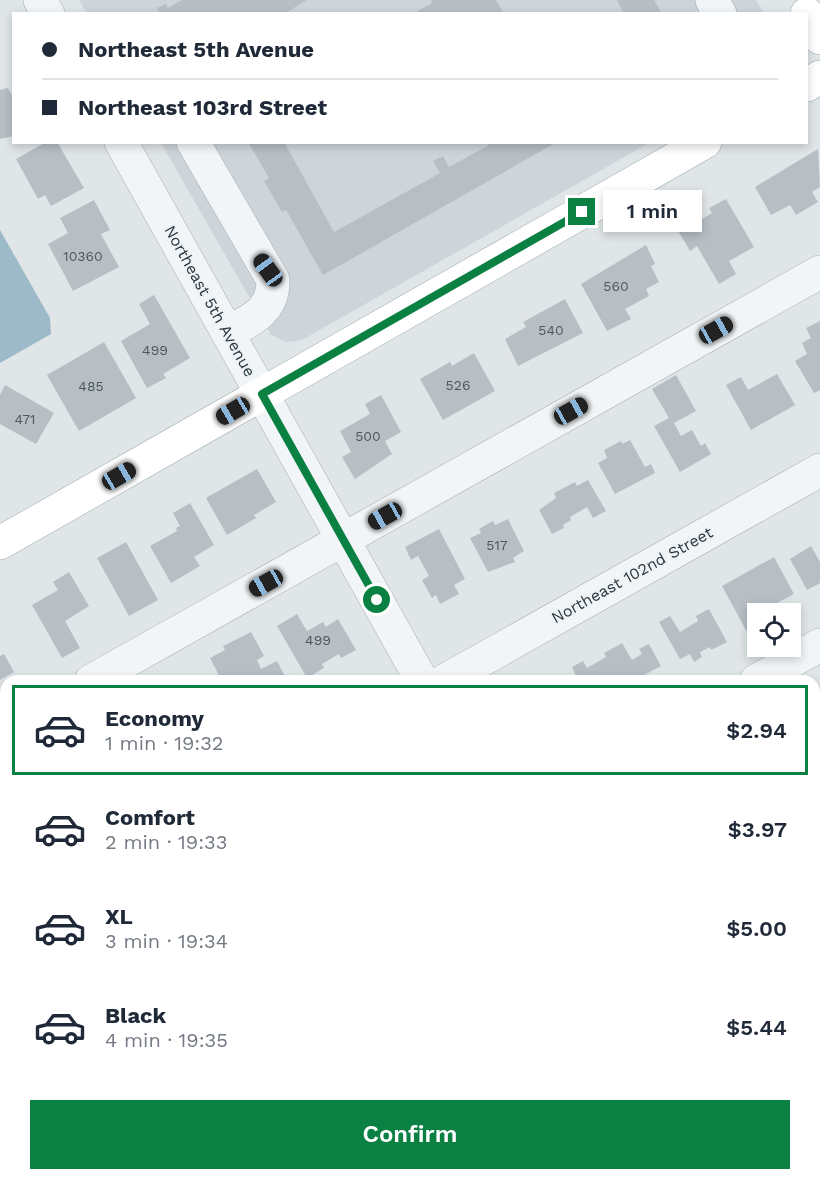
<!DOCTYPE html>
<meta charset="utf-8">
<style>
:root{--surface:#fff;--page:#f6f6f7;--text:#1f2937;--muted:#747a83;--line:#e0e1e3;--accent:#0b8043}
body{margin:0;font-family:"Work Sans",sans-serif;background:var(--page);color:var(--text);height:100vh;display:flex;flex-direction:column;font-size:22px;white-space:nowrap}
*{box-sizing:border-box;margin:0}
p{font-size:20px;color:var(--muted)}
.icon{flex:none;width:33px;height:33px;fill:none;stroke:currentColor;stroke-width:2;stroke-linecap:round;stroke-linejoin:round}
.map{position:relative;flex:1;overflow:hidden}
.drawer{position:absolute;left:0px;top:675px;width:820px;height:506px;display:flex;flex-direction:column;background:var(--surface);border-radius:18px 18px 0 0;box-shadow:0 3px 9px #0003}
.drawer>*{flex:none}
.guide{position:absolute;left:12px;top:12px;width:796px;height:132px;border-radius:0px;box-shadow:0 3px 9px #0003;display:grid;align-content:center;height:132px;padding:0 30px;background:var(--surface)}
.buttons{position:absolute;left:747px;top:603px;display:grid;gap:12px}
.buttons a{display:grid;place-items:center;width:54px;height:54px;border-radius:0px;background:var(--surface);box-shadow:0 3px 9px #0003;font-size:30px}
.end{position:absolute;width:27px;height:27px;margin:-14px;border:8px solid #0b8043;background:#fff;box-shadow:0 0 0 3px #fff}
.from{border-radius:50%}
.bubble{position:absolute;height:42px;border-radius:0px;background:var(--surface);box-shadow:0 3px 9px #0003;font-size:20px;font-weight:600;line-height:42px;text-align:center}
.car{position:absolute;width:18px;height:36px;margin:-18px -9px;border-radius:8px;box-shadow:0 0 4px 2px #0007;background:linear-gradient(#222 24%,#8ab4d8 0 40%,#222 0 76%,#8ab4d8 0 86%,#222 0)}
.guide b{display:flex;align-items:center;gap:21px;height:57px;font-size:22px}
.guide b+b{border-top:2px solid var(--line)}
.guide i{width:15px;height:15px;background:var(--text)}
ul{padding:10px 0 0;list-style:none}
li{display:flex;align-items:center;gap:18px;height:90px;margin:0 12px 9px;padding:0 18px;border:3px solid transparent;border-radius:0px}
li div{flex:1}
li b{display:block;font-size:22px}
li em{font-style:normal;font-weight:600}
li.active{border-color:var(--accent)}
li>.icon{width:54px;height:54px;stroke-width:1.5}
.cta{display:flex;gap:12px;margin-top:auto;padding:12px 30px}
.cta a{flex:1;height:69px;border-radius:0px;background:var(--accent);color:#fff;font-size:24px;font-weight:600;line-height:69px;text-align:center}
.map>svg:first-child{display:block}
.built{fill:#ced5da}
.water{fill:#9cbac7}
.building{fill:#b7bfc5}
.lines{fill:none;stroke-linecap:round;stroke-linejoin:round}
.minor-casing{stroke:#a5adb2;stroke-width:34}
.major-casing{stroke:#9facb3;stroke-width:34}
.minor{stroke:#f2f5f7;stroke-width:33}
.major{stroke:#fff;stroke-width:33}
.route{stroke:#0b8043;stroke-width:8}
.labels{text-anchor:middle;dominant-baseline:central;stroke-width:4.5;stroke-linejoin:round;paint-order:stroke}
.number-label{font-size:14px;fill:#4c5860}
.street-label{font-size:16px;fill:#29363f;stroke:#eff3f6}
</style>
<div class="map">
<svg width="820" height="1180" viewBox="0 0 820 1180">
<rect width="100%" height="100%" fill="#e0e5e8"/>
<g class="built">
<path d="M79,0H756L764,13L87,14Z"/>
<path d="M161,143H649L302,340L286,342L271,335Z"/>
</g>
<path class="water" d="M0,230L50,318L51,334L0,363Z"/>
<g class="building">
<path d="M182,0H307L284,14H160L157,8L166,4L168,8Z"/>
<path d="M431,0H496L504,14H413L432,3Z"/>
<path d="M617,0H654L662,14H624Z"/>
<path d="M8,88L14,99V136L0,139V90Z"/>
<path d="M46,142H57L84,188L51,206L45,195L38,199L16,159Z"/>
<path d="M248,142H284L334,232L440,173L433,161L443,156L449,167L489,145L487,142H557L323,275L286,210L282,212L264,181L269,178Z"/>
<path d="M818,149L820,187L812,192L818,202L796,215L790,205L771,215L755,187Z"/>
<path d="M726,199L754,247L729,261L736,274L719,284L697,246L690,251L676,227L689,220L694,229L699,226L697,222L712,213L709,208Z"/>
<path d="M94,200L110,230L101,234L119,267L73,291L48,244L68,233L60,218Z"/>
<path d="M646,245L655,264L651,266L659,282L646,289L649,296L625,309L631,319L607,331L581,284Z"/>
<path d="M154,295L190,358L163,374L166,378L147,388L121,341L150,324L139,304Z"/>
<path d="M565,299L583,333L518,366L505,339L526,327L523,322Z"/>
<path d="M820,321V390L814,393L795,361L807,354L802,343L811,338L806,328Z"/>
<path d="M104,342L136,398L79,431L47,375Z"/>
<path d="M474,353L495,391L443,420L420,379L450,362L452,366Z"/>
<path d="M777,374L795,405L751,430L726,385L741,377L748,390Z"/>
<path d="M676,375L696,411L674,423L681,436L692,430L701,446L705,443L711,454L680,472L654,426L669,418L652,389Z"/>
<path d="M5,385L54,413L36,444L0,424V395Z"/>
<path d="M381,395L401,432L385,441L392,454L355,479L342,457L351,452L340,431L370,414L365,404Z"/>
<path d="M630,440L645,467L651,464L655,473L615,494L598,463L607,458L604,450L621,441L622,444Z"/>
<path d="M257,469L276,502L254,515L256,518L227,535L206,498Z"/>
<path d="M588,480L606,511L593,518L587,507L570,517L571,520L563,525L564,528L552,534L539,510L556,498L554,493L575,482L577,486Z"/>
<path d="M190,503L214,545L194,557L200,566L171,583L150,546L177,531L176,528L180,526L173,513Z"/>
<path d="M508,519L524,551L513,558L515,562L488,572L470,538L481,533L479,529L493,521L495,525Z"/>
<path d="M439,529L465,579L454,585L459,594L440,604L436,595L432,598L422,580L429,576L418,556L411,560L405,547Z"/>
<path d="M126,542L158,600L129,616L97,558Z"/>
<path d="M811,546L820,562V583L807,590L790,559Z"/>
<path d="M774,557L794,594L766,609L768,614H758V641L753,643L722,586Z"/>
<path d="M69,572L89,606L65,621L80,648L62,658L32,605L58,590L53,582Z"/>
<path d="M709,609L727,642L711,650L710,647L700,652L702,657L694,662L690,654L680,659L659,622L670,616L680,632L698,621L696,616Z"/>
<path d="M297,614L307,631L323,622L326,627L338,619L356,650L341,658L339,654L322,664L324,668L307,678L277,626Z"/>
<path d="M251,632L264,656L257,660L261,669L277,661L287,680L222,681L210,658L225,650L223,646Z"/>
<path d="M622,643L632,660L642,654L639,649L649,644L661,666L633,681H578L572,667L583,661L587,668L606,657L604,653Z"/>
<path d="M4,654L14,672L0,680V656Z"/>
<path d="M0,825L6,836V843L2,845L4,849L0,851Z"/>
<path d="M2,986L6,992V1035L0,1026V987Z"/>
<path d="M820,1049V1080L814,1076V1053Z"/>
<path d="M6,1155V1174H59L48,1180H0V1159Z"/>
<path d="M311,1174H352L355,1180H301Z"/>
<path d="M380,1174H422L425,1180H383Z"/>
</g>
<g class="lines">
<defs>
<g id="minor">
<path d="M40,0L48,14"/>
<path d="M712,0L720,14"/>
<path d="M121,142L422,681"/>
<path d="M193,142L273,280C274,310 252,320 228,332"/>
<path d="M91,681L820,272"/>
<path d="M444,681L820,470"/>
<path d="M756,681L820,645"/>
<path d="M0,732L6,729"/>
<path d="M814,830L820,827"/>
<path d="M0,924L6,920"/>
<path d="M814,1009L820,1005"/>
<path d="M0,1101L6,1098"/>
<path d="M694,1174L697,1180"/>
<path d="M182,1180L192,1174"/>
<path d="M504,1180L514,1174"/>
</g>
<g id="major">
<path d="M807,14L820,38"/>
<path d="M807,85L820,77"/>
<path d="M0,543L705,142"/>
</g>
</defs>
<use href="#minor" class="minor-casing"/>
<use href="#major" class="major-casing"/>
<use href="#minor" class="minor"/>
<use href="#major" class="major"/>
</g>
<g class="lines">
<path class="route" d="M377,600L262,394L582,212"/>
</g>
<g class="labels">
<g class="number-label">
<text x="83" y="256">10360</text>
<text x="616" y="286">560</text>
<text x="551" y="330">540</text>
<text x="155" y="350">499</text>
<text x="458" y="385">526</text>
<text x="91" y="386">485</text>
<text x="25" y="419">471</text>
<text x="368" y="436">500</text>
<text x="497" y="545">517</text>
<text x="318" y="640">499</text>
</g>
<g class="street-label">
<text transform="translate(210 301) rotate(61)">Northeast 5th Avenue</text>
<text transform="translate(632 575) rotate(-29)">Northeast 102nd Street</text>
</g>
</g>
</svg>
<div class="buttons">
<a><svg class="icon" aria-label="locate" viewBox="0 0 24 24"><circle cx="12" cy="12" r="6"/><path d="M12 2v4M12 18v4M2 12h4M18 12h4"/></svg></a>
</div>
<i class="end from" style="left:377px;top:600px"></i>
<i class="end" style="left:582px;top:212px"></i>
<div class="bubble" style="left:603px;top:190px;width:99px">1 min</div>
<i class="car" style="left:268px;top:270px;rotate:324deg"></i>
<i class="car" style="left:716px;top:330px;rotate:61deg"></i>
<i class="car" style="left:233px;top:411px;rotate:240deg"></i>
<i class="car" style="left:571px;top:411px;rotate:61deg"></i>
<i class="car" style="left:119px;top:476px;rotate:60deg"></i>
<i class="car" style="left:385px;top:516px;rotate:241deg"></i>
<i class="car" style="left:266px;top:583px;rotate:241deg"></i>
<div class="guide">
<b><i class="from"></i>Northeast 5th Avenue</b>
<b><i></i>Northeast 103rd Street</b>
</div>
<section class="drawer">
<ul>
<li class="active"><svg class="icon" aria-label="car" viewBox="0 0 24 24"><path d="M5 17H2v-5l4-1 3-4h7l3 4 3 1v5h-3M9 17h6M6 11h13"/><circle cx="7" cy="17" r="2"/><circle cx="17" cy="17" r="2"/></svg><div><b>Economy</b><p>1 min · 19:32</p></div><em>$2.94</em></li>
<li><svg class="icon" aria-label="car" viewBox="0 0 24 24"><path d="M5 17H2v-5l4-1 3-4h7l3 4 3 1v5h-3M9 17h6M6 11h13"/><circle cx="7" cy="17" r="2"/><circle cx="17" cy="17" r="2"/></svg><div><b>Comfort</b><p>2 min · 19:33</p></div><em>$3.97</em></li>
<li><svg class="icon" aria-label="car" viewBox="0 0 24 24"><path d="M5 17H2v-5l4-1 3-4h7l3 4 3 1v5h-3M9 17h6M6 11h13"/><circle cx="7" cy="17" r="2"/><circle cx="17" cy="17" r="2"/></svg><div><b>XL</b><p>3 min · 19:34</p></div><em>$5.00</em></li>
<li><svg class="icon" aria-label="car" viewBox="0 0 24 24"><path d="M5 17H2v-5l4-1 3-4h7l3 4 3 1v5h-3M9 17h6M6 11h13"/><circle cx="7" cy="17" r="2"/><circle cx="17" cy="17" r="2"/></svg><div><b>Black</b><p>4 min · 19:35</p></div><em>$5.44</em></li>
</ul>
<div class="cta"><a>Confirm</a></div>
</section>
</div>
